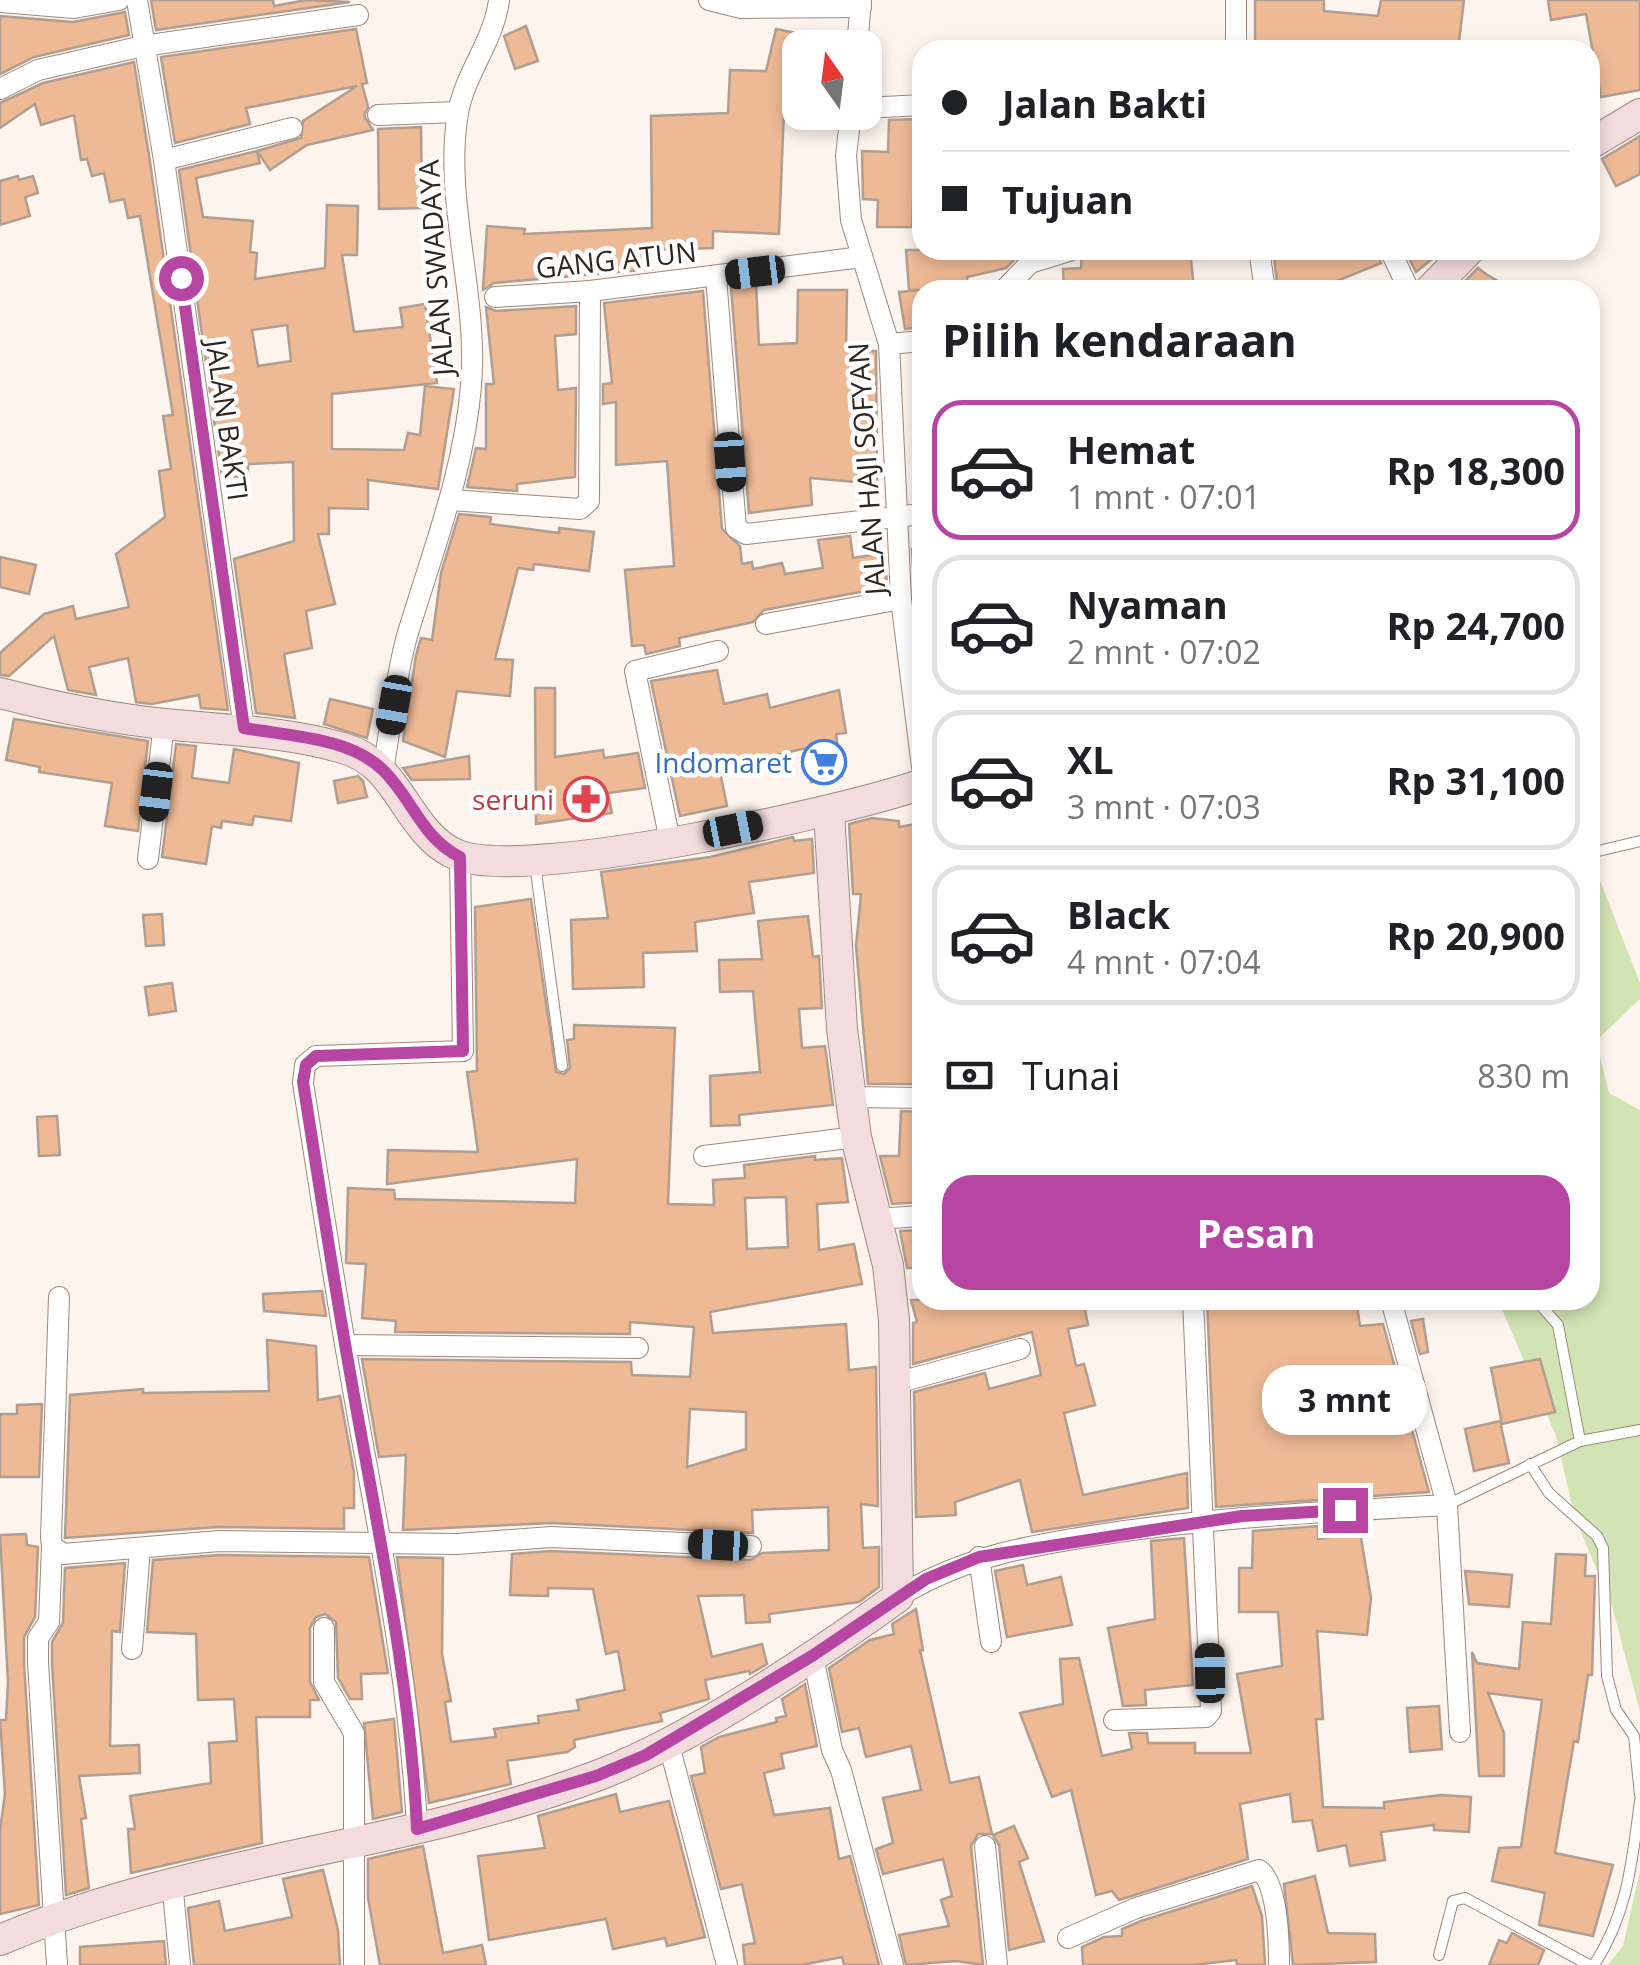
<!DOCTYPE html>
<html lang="id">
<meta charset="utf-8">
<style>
:root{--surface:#fff;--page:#f6f6f6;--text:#202124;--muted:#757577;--line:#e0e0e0;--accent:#b746a3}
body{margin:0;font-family:"Open Sans",sans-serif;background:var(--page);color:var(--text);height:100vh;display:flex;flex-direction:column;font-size:38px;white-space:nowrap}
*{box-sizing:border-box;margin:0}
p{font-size:32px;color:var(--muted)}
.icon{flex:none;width:55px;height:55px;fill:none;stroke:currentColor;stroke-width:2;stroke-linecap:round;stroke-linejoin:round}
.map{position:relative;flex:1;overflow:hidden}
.details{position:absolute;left:912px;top:280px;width:688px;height:1030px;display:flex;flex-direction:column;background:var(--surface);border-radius:30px;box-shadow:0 5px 15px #0003}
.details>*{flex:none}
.banner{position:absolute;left:912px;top:40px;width:688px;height:220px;border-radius:30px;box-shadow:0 5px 15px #0003;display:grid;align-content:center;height:220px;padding:0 30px;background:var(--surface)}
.needle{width:65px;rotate:346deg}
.tools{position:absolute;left:782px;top:30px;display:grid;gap:20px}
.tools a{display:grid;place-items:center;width:100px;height:100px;border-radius:20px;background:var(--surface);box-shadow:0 5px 15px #0003;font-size:50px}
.end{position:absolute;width:45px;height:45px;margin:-22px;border:12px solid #b746a3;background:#fff;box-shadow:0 0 0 5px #fff}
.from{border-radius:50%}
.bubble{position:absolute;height:70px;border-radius:30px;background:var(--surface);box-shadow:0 5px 15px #0003;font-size:32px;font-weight:700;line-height:70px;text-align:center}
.car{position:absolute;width:30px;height:60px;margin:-30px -15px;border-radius:12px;box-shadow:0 0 8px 2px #0007;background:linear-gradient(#222 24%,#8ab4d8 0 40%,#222 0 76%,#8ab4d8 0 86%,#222 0)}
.banner b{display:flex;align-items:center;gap:35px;height:95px;font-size:38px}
.banner b+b{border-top:2px solid var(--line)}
.banner i{width:25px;height:25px;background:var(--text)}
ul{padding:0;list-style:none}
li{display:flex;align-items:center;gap:30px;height:140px;margin:0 20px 15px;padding:0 10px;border:5px solid var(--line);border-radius:30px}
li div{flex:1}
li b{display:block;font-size:38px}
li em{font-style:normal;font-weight:700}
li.on{border-color:var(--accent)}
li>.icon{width:90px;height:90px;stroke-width:1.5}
h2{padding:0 30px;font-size:45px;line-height:120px}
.pay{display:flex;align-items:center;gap:25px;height:110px;padding:0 30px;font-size:38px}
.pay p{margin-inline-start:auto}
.primary-button{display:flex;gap:20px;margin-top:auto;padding:20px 30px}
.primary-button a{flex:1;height:115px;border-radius:30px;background:var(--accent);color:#fff;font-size:40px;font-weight:700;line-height:115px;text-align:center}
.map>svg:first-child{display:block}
.green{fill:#d2e3b4}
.building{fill:#eeb995;stroke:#b29e90;stroke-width:2.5;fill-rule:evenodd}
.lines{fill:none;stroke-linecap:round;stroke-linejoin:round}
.lane-casing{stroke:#9d897c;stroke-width:12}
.street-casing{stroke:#9d897c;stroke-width:22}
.secondary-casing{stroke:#9d897c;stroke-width:32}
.lane{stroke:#fff;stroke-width:10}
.street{stroke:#fff;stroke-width:20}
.secondary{stroke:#f3dcde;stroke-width:30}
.route{stroke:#b746a3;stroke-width:12}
.labels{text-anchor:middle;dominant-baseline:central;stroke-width:9;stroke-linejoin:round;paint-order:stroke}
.street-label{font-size:28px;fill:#2e2620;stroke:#fff}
.shop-label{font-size:28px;fill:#366cbe;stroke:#fff;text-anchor:end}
.health-label{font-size:28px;fill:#be3a42;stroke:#fff;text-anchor:end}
</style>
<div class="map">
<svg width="1640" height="1965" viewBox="0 0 1640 1965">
<rect width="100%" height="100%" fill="#fdf4ee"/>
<g class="green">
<path d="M1590,872L1597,873L1640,983V999L1596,1041L1609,1093L1640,1110V1712L1612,1606L1575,1518L1556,1436L1498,1300H1590Z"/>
<path d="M1640,1871V1965H1608L1623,1946Z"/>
</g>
<g class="building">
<path d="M151,0H273L274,6L306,0L350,2L156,30Z"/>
<path d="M1255,0H1324V11L1378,16L1381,0H1464L1458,50L1391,46L1392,50H1255Z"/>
<path d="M1548,0H1640V90L1601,97L1586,14L1551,20Z"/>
<path d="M125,12L129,35L34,57L0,74V16L73,22Z"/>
<path d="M526,26L538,61L515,69L504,36Z"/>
<path d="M356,29L367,83L362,84L368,107L364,116L373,130L307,145L270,170L257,151L301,138L303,121L357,86L246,108L250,124L175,143L161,57Z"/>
<path d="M776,29L796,33L785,85L779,234L713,231V248L651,250L652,269L494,283L483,290L487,226L525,229L524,234L652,228L651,116L728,113L730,70L766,71Z"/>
<path d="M134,62L150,162L228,710L201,708L199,695L152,704L136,702L128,658L89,667L96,695L68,690L54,636L9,676L0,675V653L44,614L73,606L76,619L129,607L116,554L165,517L159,471L171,469L163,416L173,415L140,216L128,218L124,199L110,202L104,173L92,176L87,159L81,160L74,115L41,125L35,104L0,128V103L43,83Z"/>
<path d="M922,119V199H913L912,227H877L878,200L863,199L862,151L888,152L889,120Z"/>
<path d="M421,127L422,208L379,209L378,129Z"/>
<path d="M1640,136V174L1616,186L1602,159Z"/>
<path d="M257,151L260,163L196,178L203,217L253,221L250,252L257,253L255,279L325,268L327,205L358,206L357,255H342L354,332L403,327L400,308L425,304L437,383L332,394V449L404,450L408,433L420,435L425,386L454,389L438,489L368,480V509L329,508V534H318L335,604L306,611L312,648L284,654L295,718L256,713L234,559L294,541L293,462L248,464V476L222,477L179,170ZM287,325L291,361L258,366L252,330Z"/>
<path d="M18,176L19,180L33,176L38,193L25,197L30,216L0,225V181Z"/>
<path d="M906,250H1016L1018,256L1006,268L967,277L968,290H909Z"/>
<path d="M1082,250H1190L1194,289L1064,290L1063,269L1081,268Z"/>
<path d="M1273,250H1376L1381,263L1315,290H1278Z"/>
<path d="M1405,250H1443L1416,272Z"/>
<path d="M1478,268L1486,274L1513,290H1456Z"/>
<path d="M756,284L759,345L797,343L798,290H847L846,351H876L877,484L810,478L812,505L749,513L731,287Z"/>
<path d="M922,290V327L905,329L899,292Z"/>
<path d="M703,291L722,529L740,546L742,564L752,562L753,569L782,563L785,574L823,568L818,540L850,536L853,558L885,553L887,587L764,610L753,622L679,638L680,646L646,654L644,645L632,646L625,570L674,566L667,461L616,465V402L603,404V384L612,383L604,303Z"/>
<path d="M576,306V334L555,336L558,390L576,388L575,477L517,484V491L467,487L476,448L486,449V384H494L486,307L496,311Z"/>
<path d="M459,514L491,517L490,524L559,533V528L594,532L589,571L534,564L533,570L518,568L495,659L513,660L510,696L457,691L445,757L403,741L416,655L421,638L432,640L441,573Z"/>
<path d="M922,547V582L914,583L912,549Z"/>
<path d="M0,557L36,565L29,594L0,587Z"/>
<path d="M717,670L724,704L767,694L770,708L839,690L846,733L836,734L842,776L811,782L807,748L719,767L727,806L680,816L651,681Z"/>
<path d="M535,688H555V757L603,750L604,758L638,753L645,788L608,793L612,813L536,824Z"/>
<path d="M330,699L373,709L367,738L324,724Z"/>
<path d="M14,719L148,741L138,831L105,826L112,783L39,772L40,767L6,760Z"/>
<path d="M176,744L196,746L192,778L229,783L234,749L299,763L291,821L254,816L252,825L222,821L221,828L212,826L206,864L162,857Z"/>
<path d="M469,756L470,779L412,780L403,768Z"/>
<path d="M358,776L363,781L367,797L338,803L334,781Z"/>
<path d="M872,818L899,821V827L922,823V1084H868L856,946L861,894H853L849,824Z"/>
<path d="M793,837L794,841L812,839L814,873L749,882L754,913L695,922L697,951L643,953L644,987L573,989L571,920L608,918L601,872L710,857Z"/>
<path d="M531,899L556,1072L564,1074L570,1068L567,1040L574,1039V1025L675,1028L668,1204L714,1205L713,1180L745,1178L744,1165L815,1156V1160L842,1158L848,1202L817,1204L819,1250L854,1244L862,1284L710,1312L713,1333L846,1324L849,1370L876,1367L878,1506L861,1504L863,1548L879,1547V1587L859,1602L769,1614L770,1622L746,1623L744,1595L698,1596L712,1657L762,1644L767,1664L750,1674L749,1671L705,1680L709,1699L660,1713L662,1721L574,1740L575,1747L567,1752L507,1761L511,1784L429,1803L397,1557L443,1558L442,1654L451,1701L445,1702L451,1742L496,1737L494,1729L539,1723L538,1716L579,1710L577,1700L625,1690L618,1651L606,1654L593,1589L548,1588V1596L510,1595L512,1554L551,1551L750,1560L762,1553L829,1550L828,1507L752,1510L753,1533L551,1523L403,1530L406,1455L379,1457L362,1359L631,1362L632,1375L690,1377L694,1327L630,1322V1334L395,1332L396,1321L362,1318L366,1264L346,1263L348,1188L394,1190L395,1199L575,1203L577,1159L387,1184L388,1150L478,1152L467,1072L477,1071L475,907ZM786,1197L788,1247L747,1249L745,1198ZM690,1409L746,1412V1449L687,1467Z"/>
<path d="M162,914L164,945L146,946L143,915Z"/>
<path d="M808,916L813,957L819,956L822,1008L799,1009L802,1048L825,1046L833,1105L739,1115L740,1125L711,1126L710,1076L760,1072L753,991L720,992L719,960L762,959L758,921Z"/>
<path d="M172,983L176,1011L149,1015L145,987Z"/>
<path d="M901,1111L922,1112V1202L892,1204L880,1156H899Z"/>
<path d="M57,1116L60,1155L39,1156L37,1117Z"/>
<path d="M922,1230V1268H907L900,1231Z"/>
<path d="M322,1291L326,1316L264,1311L263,1294Z"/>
<path d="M911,1300H1083L1088,1325L1068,1329L1076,1366L1084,1364L1095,1405L1064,1413L1083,1495L1187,1473L1188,1508L1032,1532L1020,1480L955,1502L956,1515L916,1517L914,1392L985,1373L989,1389L1041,1375L1032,1332L913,1364V1323L917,1322Z"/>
<path d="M1207,1300H1356L1360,1326L1383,1324L1429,1492L1216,1507Z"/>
<path d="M1423,1319L1428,1352L1420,1354L1411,1321Z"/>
<path d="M267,1340L316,1346L318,1400L340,1396L354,1472V1508H344V1529L218,1527L65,1538L70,1395L143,1389V1393L269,1391Z"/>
<path d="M1540,1359L1555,1412L1502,1424L1491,1368Z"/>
<path d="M42,1404L39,1477H0V1414H17V1405Z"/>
<path d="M1500,1421L1509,1463L1474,1471L1465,1429Z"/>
<path d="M1318,1526V1539L1360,1532L1371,1598L1367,1635L1317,1631L1323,1719H1316L1323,1807L1384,1808V1802L1441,1795L1471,1797L1469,1832L1434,1830V1825L1381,1832L1385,1860L1350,1866L1346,1845L1318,1851L1312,1820L1293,1822L1290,1794L1240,1804L1248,1859L1119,1900L1112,1891L1096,1895L1071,1790L1052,1797L1020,1713L1063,1704L1060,1659L1079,1658L1102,1756L1132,1749L1129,1733H1147L1148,1743H1195V1753H1251L1237,1674L1282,1666L1278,1612H1239V1568H1252L1253,1531Z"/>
<path d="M26,1534L27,1545L38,1547L35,1617L24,1637V1663L39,1905L0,1914V1830L5,1794L0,1720H6L8,1682L0,1535Z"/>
<path d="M1184,1538L1193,1685L1145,1690L1146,1705L1123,1706L1108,1628L1155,1619L1151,1541Z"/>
<path d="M1556,1554L1586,1555L1585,1576H1595L1592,1675H1588L1578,1742L1574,1741L1555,1853L1613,1865L1593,1936L1539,1925L1545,1893L1492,1881L1499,1848L1521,1847L1542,1700L1488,1693L1504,1733V1776H1479L1472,1652L1477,1663L1519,1669L1523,1622L1551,1624Z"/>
<path d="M219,1555L369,1557L388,1673L361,1674L362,1699H350L338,1678L336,1622L325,1614L316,1617L310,1628V1682L319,1700H310V1717H256L262,1843L131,1873L128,1829H135L130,1796L211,1783L209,1743L237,1741L234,1699L198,1700L196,1634L147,1632L153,1560Z"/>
<path d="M125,1563L120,1632L112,1631L110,1746L139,1745L140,1773L79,1776L86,1818L81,1819L89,1888L66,1895L52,1663V1642L63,1623L65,1568Z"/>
<path d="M1023,1565L1027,1585L1061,1577L1072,1625L1007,1637L995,1571Z"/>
<path d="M1465,1571L1512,1575L1509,1607L1469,1604Z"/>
<path d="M916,1609L923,1650H920L950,1783L979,1777L992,1834H978L971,1846L983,1965L956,1961L906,1965L899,1935L949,1926L941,1900L952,1896L943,1859L883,1874L876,1849L893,1843L883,1798L921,1790L911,1746L866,1757L859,1728L842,1732L829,1668L870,1640L894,1634L892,1624Z"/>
<path d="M805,1684L817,1746L781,1754L784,1768L764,1773L774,1815L830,1808L839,1859L850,1856L879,1965H844L842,1957L802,1965H745L743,1945L755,1943L742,1884L721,1889L691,1776L705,1773L701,1747L719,1737L777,1722L776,1718L786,1716L782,1699Z"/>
<path d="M1439,1706L1442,1749L1410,1752L1407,1708Z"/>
<path d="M394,1719L402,1812L373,1819L364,1723Z"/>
<path d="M616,1794L620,1812L669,1801L705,1937L667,1946L665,1938L613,1949L606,1919L489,1940L478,1856L545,1848L538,1816Z"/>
<path d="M1014,1826L1028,1858L1019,1862L1044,1941L1009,1950L999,1845L993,1835Z"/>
<path d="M423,1846L443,1953L482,1945L486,1965H380L368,1898V1859Z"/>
<path d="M323,1870L338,1930L340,1965H194L188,1908L219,1901L225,1931L292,1917L283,1879Z"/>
<path d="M1315,1876L1328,1933L1375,1934L1376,1962L1293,1965L1284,1884Z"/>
<path d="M1252,1886L1262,1916L1265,1965H1237L1236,1960L1193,1965H1083L1082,1947L1104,1937L1122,1936V1929L1141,1921Z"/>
<path d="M1512,1933L1544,1950L1538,1965H1489L1499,1940L1507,1943Z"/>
<path d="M164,1941L166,1965H80V1947Z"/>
</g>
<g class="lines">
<defs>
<g id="lane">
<path d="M1590,853L1640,841"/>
<path d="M535,864L562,1066"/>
<path d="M1536,1300L1558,1325L1580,1441"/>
<path d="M1530,1464L1549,1493L1597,1536L1603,1548L1607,1676L1616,1710L1634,1736L1640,1795"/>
<path d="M1447,1505L1580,1441L1640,1430"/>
<path d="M1439,1955L1453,1901L1465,1898L1589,1965"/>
<path d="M1594,1965C1628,1913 1632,1861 1640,1801"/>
</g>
<g id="street">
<path d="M137,0L164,160L244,729"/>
<path d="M709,0L741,8L861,7"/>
<path d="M0,2L74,8L119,0"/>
<path d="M857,48L861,0"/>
<path d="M1236,50V0"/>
<path d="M0,89L38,70L143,46L358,15"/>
<path d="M865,108L922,105"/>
<path d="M851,112L846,156L851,220L889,344L901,599L922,767"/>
<path d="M378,115L458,112"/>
<path d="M164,160L292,128"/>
<path d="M1259,250L1265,290"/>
<path d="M1390,250L1409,290"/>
<path d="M716,277L736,528L746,534L922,514"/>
<path d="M1004,290L1030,263L1069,251"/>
<path d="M495,297L590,291L862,257"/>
<path d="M889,344L922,341"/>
<path d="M451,500L580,509L589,501L590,291"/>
<path d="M766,624L901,599"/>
<path d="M383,770C391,726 395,679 407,636C432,553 464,472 471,386C479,296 443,200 458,113C465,73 494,41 499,0"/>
<path d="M670,841L635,671L718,651"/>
<path d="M148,859L164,724"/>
<path d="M851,1097L922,1098"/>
<path d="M704,1156L856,1137"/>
<path d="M874,1219L922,1216"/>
<path d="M59,1297L51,1538L52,1546L63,1554L219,1541L457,1544L551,1537L751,1546"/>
<path d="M1391,1300L1447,1505L1460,1732"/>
<path d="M346,1345L638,1348"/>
<path d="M896,1383L1020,1349"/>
<path d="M52,1546L49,1622L38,1638V1663L57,1965"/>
<path d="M979,1557L991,1642"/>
<path d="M898,1597C968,1553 1044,1543 1125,1531C1232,1516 1339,1511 1447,1505"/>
<path d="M324,1628V1682L354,1733V1965"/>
<path d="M132,1649L140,1548"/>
<path d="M813,1656L832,1750L841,1770L893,1965"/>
<path d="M1114,1720L1206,1717L1211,1711L1193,1300"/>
<path d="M668,1741L727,1965"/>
<path d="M417,1829C410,1679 378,1532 352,1384C334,1284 319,1183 303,1083L305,1065L316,1056L463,1051L460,857"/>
<path d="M985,1846L997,1965"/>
<path d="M172,1881L180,1965"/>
<path d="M1068,1938L1136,1908L1259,1870C1278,1883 1279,1942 1279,1965"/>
</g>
<g id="secondary">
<path d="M1590,144L1640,114"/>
<path d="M1430,290L1469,250"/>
<path d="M0,693C54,707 108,718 164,724C224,730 284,731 343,748C401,764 405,831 455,854C519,884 847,811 922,784"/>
<path d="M0,1940C192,1858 404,1849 599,1775C697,1737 813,1658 898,1597L894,1320L888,1265L856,1137L842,1029L829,812"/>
</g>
</defs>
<use href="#lane" class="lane-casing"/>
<use href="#street" class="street-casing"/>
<use href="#secondary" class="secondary-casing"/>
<use href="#lane" class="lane"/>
<use href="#street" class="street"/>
<use href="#secondary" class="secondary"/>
</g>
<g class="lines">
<path class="route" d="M181,278L244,728C288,736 350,737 384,771C413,800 421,837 460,857L463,1051L316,1056L306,1065L303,1082C319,1183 334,1284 352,1384C378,1532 410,1679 417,1829L596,1776L646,1755L812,1656L926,1579L979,1557L1242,1516L1345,1510"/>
</g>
<defs>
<symbol id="supermarket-ring" viewBox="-11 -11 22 22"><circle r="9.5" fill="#fff" stroke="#3f7fe0" stroke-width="1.5"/><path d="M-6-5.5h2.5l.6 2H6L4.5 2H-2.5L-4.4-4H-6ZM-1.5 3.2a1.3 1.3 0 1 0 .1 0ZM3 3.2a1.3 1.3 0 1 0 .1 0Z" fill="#3f7fe0"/></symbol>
<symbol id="pharmacy-ring" viewBox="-11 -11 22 22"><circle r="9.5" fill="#fff" stroke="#e0444e" stroke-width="1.5"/><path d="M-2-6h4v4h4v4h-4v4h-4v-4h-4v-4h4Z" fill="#e0444e"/></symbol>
</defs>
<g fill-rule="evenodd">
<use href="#supermarket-ring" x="799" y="737" width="50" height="50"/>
<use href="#pharmacy-ring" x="561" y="774" width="50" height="50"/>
</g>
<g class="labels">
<g class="street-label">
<text transform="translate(616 259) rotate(-6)">GANG ATUN</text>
<text transform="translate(435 268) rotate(-94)">JALAN SWADAYA</text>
<text transform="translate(228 420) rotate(82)">JALAN BAKTI</text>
<text transform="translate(866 469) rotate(-94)">JALAN HAJI SOFYAN</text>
</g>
<g class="shop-label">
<text x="792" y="762">Indomaret</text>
</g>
<g class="health-label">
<text x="554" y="799">seruni</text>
</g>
</g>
</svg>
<div class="tools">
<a><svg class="needle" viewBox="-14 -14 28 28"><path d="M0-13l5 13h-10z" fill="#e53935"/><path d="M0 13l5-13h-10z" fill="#757577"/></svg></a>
</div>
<i class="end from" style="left:181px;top:278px"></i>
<i class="end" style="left:1345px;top:1510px"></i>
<div class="bubble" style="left:1262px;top:1365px;width:165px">3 mnt</div>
<i class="car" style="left:755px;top:272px;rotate:263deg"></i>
<i class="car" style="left:730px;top:462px;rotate:176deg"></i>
<i class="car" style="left:394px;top:705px;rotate:190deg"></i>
<i class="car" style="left:156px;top:792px;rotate:187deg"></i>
<i class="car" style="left:733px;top:829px;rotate:79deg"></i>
<i class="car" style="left:718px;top:1545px;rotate:273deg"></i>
<i class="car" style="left:1210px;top:1673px;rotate:359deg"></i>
<div class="banner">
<b><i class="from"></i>Jalan Bakti</b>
<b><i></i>Tujuan</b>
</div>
<section class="details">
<h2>Pilih kendaraan</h2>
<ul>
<li class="on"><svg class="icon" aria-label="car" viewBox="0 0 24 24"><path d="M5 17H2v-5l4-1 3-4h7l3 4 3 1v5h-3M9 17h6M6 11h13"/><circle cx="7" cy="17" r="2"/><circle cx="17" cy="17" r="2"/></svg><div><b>Hemat</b><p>1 mnt · 07:01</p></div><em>Rp 18,300</em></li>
<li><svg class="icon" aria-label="car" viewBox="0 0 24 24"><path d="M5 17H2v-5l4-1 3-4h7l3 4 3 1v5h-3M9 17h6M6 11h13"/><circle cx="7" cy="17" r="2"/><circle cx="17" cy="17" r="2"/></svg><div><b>Nyaman</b><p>2 mnt · 07:02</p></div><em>Rp 24,700</em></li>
<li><svg class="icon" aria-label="car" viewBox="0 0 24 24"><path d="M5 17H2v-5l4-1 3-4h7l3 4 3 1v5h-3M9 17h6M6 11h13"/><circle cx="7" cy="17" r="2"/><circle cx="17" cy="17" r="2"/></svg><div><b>XL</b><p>3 mnt · 07:03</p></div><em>Rp 31,100</em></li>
<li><svg class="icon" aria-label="car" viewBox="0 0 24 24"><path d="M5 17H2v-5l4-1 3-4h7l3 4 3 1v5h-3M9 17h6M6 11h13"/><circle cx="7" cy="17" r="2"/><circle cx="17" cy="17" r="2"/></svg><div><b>Black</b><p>4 mnt · 07:04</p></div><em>Rp 20,900</em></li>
</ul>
<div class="pay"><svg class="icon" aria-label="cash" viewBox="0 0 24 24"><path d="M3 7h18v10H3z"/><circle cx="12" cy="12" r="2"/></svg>Tunai<p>830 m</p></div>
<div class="primary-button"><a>Pesan</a></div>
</section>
</div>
